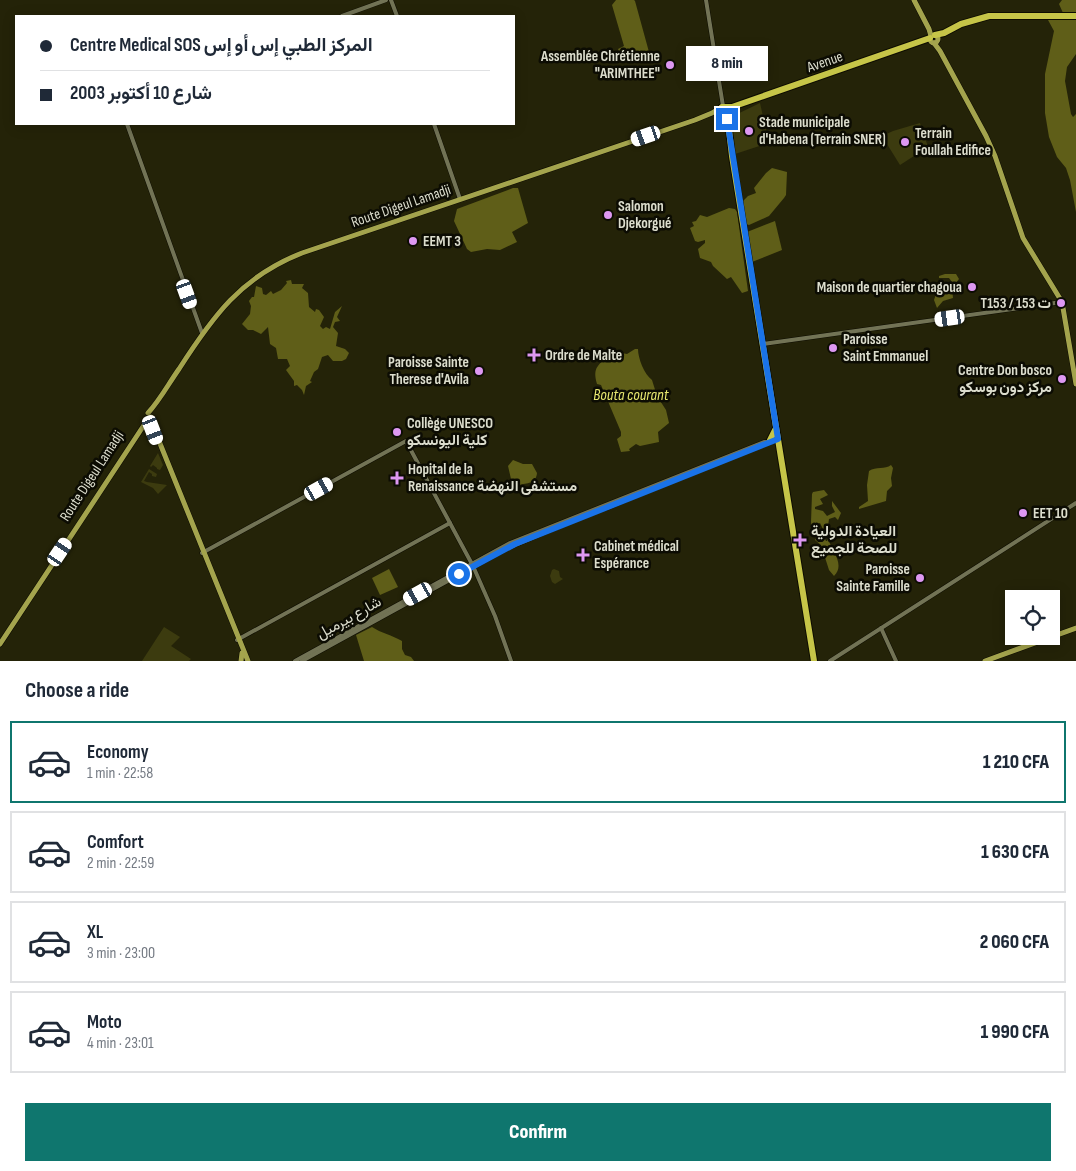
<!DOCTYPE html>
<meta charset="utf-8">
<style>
:root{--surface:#fff;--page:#f2f2f3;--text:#1f2937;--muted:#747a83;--line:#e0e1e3;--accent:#0f766e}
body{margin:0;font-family:"Sofia Sans Condensed",Vazirmatn,sans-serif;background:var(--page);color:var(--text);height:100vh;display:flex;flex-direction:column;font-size:19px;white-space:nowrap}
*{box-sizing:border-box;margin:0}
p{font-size:16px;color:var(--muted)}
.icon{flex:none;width:28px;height:28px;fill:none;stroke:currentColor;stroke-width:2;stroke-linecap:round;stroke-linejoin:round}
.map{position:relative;height:661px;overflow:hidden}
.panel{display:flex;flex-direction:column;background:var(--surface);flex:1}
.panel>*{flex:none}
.guide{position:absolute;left:15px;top:15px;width:500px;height:110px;border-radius:0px;box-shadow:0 2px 12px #0003;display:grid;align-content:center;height:110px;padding:0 25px;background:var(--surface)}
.fabs{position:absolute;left:1005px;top:590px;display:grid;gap:10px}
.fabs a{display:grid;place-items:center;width:55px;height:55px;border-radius:0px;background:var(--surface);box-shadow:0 2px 12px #0003;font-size:25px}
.end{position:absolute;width:22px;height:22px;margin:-11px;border:6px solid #1a73e8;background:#fff;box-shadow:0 0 0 2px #fff}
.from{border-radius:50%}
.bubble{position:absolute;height:35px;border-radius:0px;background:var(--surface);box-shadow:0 2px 12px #0003;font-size:16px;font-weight:800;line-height:35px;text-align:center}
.car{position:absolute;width:15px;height:30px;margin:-15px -8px;border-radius:6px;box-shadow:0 0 4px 1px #0007;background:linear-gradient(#fff 24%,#345 0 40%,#fff 0 76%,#345 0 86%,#fff 0)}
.guide b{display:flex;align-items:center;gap:18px;height:48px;font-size:19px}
.guide b+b{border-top:1px solid var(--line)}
.guide i{width:12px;height:12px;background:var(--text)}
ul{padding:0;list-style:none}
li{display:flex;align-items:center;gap:15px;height:82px;margin:0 10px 8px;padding:0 15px;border:2px solid var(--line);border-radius:0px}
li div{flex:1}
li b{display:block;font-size:19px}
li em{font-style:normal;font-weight:800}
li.current{border-color:var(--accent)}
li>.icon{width:45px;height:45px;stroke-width:1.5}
h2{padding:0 25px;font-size:22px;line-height:60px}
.primary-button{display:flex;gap:10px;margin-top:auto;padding:10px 25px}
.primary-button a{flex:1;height:58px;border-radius:0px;background:var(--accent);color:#fff;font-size:20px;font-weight:800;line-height:58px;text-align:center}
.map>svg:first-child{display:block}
.green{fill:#3c3b0f}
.water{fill:#5f5e18}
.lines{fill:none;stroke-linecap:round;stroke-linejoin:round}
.minor-casing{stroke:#0d0c00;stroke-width:5}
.major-casing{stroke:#0d0c00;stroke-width:6}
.highway-casing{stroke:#0d0c00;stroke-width:8}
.minor{stroke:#727355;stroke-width:4}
.major{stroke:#a4a44d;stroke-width:5}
.highway{stroke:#c6c548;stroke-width:6}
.route{stroke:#1a73e8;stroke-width:6}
.poi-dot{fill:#de98f2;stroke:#0c0c03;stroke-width:2}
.labels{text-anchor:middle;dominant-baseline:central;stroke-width:5;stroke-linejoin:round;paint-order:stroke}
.poi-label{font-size:15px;font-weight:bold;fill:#dcddcd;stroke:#0c0c03;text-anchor:start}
.street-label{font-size:15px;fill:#dcddcd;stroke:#0c0c03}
.water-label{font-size:16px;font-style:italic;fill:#e8e870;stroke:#0c0c03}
</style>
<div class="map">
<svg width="1076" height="661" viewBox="0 0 1076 661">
<rect width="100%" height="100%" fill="#242308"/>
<g class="green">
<path d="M760,103L769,143L735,154L729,118Z"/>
<path d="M920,123L928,147L900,165L882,136L893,131Z"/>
<path d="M158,453L163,465L160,470L157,469V468L153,465L151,467L150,466Z"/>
<path d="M149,469L157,474L156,477L152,476V474L149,472L144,481L147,482L167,485L158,494L153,488L141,482Z"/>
<path d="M554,569L559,571L560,577L563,579L555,584L552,582L550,576L552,570Z"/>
<path d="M164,627L180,637L171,646L191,659L189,661H142Z"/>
</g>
<g class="water">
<path d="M616,0H634L635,1L649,52L623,61L618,49L624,46L612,5Z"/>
<path d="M1062,0H1076V54L1067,67L1065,81L1071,114L1073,117L1076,114V212L1070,180L1066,168L1057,157L1049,137L1045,113V74L1054,31L1048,20L1049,19H1063V13L1059,4Z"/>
<path d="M772,168L787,172L786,195L784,198L769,216L749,225L746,224L743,201L748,196L756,193L754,188L766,173Z"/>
<path d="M513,188H518L528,223L512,232L517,242L500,250L487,249L471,252L467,249L454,221L457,209Z"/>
<path d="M729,208L735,209L737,212L748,291L742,293L731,277L727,279L713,266L711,262L700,258L698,249L705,243V240L698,242L695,241L690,228L694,226L692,222L696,221L700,215L707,217Z"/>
<path d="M775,221L782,250L752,262L747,232Z"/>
<path d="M945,274H956L959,279L952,288L953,298L943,301L937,308L934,300L936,294L934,289L937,287L948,286L952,282L949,278H939V276Z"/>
<path d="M291,280L292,284H304L302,288L308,293L309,307L315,312L316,309L319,310L324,317L320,326L323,329L326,327L330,329L335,312L342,306L337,317L340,321L335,322L333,327L338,333L336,346L345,349L349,353L346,359L342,361H333L328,355L322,357L318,369L314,372L310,381L312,382L306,386L304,395L302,390L297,385L294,386V381L286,370L290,366L287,359H278L276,348L270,344L268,327L261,334L253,330H248L242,324L250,314L251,306L249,301L252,297H254L256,286L262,288L263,294L266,295L271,291L273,294L281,290L287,283L286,281Z"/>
<path d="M635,349H638C638,358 644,374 652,380L657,396L666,410L669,423L658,432L659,442L640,446L636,444L629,449L630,451L621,452L617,439L621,436V432L601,385L597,384C592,366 599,366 610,353H612L613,357L621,353L627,354Z"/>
<path d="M513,460L523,464H532L537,473C536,484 527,483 519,485L511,479L508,466Z"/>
<path d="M891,465L893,468L891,478L892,486L887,491L886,501L859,509V507L868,501L867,485L869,471C876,466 885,470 891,465Z"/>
<path d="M824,490L828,495L820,499L823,504L815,507V509L823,511L827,516L835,512L832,506V501L841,513L838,520L835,517L829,519L828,526L825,529H823L820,523L817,524L826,541H827L828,536H832L829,541C833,552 845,565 834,576L829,570L821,545L815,540L816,534L812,529L811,522L812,494L813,492Z"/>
<path d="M389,569L398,587L380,595L372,578Z"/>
<path d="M372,627C381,633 392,635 402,641V649L405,655L411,657L414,661H364L356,635Z"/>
</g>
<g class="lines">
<defs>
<g id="minor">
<path d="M391,0L397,16"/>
<path d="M706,0L723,106"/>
<path d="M342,16L386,0"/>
<path d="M127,124L202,333"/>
<path d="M434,124L460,199"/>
<path d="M763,344L1062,302"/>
<path d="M632,497L660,486"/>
<path d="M607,508L626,500"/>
<path d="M202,553L406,441L473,566L495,616L511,661"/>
<path d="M881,628L896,661"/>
<path d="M237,640L450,523"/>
<path d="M295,661L510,543L764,442H770L778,439"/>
<path d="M302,661L506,549L577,519"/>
<path d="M830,661L1076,503"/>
</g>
<g id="major">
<path d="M914,0L929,29L931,36"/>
<circle cx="934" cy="39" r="4"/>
<path d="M934,43L940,51L986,136L995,156L1023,238L1062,302L1076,384"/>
<path d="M148,413C160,400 169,383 179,369C213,316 241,277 302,253L695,120L712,113L720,108"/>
<path d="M151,417L152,422L159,441L248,661"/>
<path d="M0,644L148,419"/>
<path d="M241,661L242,653"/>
<path d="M985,661L1076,628"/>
</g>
<g id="highway">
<path d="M935,35L944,33L961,24L989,16H1076"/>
<path d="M727,108V113L723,114L721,113L720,110L722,107H732L930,38"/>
<path d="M727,113L732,156L814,661"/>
<path d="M770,440L775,430"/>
</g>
</defs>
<use href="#minor" class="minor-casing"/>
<use href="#major" class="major-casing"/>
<use href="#highway" class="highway-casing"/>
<use href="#minor" class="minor"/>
<use href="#major" class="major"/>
<use href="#highway" class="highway"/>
</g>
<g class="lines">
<path class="route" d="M459,574L515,544L778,439L727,119"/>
</g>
<g class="poi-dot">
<circle cx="670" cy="65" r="5"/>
<circle cx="749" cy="131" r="5"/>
<circle cx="905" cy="142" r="5"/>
<circle cx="608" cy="215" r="5"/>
<circle cx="413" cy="241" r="5"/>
<circle cx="972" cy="287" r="5"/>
<circle cx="1061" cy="303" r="5"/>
<circle cx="833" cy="348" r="5"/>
<path d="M531.5 347.5h5v5h5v5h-5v5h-5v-5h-5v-5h5z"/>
<circle cx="479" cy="371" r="5"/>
<circle cx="1062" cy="379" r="5"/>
<circle cx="397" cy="432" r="5"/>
<path d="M394.5 470.5h5v5h5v5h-5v5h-5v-5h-5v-5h5z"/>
<circle cx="1023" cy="513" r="5"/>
<path d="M797.5 532.5h5v5h5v5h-5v5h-5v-5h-5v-5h5z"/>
<path d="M580.5 547.5h5v5h5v5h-5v5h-5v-5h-5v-5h5z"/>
<circle cx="920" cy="578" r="5"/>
</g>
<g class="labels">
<g class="poi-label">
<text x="660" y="56" text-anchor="end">Assemblée Chrétienne<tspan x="660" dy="17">"ARIMTHEE"</tspan></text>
<text x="759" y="122">Stade municipale<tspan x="759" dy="17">d'Habena (Terrain SNER)</tspan></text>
<text x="915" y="133">Terrain<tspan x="915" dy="17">Foullah Edifice</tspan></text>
<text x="618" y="206">Salomon<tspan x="618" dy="17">Djekorgué</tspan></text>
<text x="423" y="241">EEMT 3</text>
<text x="962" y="287" text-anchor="end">Maison de quartier chagoua</text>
<text x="1051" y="303" text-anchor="end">T153 / ت 153</text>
<text x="843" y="339">Paroisse<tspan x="843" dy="17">Saint Emmanuel</tspan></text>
<text x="545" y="355">Ordre de Malte</text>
<text x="469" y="362" text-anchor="end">Paroisse Sainte<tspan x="469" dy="17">Therese d'Avila</tspan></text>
<text x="1052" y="370" text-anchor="end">Centre Don bosco<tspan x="1052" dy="17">مركز دون بوسكو</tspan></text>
<text x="407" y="423">Collège UNESCO<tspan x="407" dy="17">كلية اليونسكو</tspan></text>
<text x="408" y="469">Hopital de la<tspan x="408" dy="17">Renaissance مستشفى النهضة</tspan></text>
<text x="1033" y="513">EET 10</text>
<text x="811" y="531">العيادة الدولية<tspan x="811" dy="17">للصحة للجميع</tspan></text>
<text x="594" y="546">Cabinet médical<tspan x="594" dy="17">Espérance</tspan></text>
<text x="910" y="569" text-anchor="end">Paroisse<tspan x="910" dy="17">Sainte Famille</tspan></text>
</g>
<g class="street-label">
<text transform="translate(825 62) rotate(-19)">Avenue</text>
<text transform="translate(401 206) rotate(-19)">Route Digeul Lamadji</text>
<text transform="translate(92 476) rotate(-57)">Route Digeul Lamadji</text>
<text transform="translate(349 618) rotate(-29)">شارع بيرميل</text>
</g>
<g class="water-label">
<text x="631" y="395">Bouta courant</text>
</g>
</g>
</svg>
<div class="fabs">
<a><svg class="icon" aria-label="locate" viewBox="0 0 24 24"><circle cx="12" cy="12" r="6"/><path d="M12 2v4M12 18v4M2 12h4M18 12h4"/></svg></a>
</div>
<i class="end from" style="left:459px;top:574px"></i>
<i class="end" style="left:727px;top:119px"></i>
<div class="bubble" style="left:686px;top:46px;width:82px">8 min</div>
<i class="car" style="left:646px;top:136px;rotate:251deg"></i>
<i class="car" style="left:187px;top:294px;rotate:160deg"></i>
<i class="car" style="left:950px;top:318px;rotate:262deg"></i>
<i class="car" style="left:153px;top:430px;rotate:159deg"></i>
<i class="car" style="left:319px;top:489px;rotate:61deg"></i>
<i class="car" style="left:60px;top:552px;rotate:34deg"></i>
<i class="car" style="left:418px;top:594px;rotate:241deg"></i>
<div class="guide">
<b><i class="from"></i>Centre Medical SOS المركز الطبي إس أو إس</b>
<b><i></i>شارع 10 أكتوبر 2003</b>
</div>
</div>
<section class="panel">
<h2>Choose a ride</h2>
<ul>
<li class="current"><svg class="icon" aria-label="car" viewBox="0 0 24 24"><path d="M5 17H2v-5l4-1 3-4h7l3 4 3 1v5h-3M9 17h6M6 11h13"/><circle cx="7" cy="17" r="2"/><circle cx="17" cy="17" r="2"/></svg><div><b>Economy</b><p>1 min · 22:58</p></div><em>1 210 CFA</em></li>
<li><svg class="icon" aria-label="car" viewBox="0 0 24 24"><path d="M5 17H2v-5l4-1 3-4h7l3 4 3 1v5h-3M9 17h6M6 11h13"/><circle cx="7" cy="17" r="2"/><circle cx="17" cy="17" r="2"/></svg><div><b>Comfort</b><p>2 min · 22:59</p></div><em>1 630 CFA</em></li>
<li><svg class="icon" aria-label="car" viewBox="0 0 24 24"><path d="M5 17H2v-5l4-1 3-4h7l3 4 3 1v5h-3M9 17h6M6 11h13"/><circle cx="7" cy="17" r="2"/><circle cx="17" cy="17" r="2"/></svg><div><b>XL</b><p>3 min · 23:00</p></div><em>2 060 CFA</em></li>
<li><svg class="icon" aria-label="car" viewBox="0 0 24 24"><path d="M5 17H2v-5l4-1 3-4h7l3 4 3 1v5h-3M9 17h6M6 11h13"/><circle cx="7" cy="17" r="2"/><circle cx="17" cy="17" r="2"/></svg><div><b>Moto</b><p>4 min · 23:01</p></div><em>1 990 CFA</em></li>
</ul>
<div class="primary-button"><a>Confirm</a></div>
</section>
